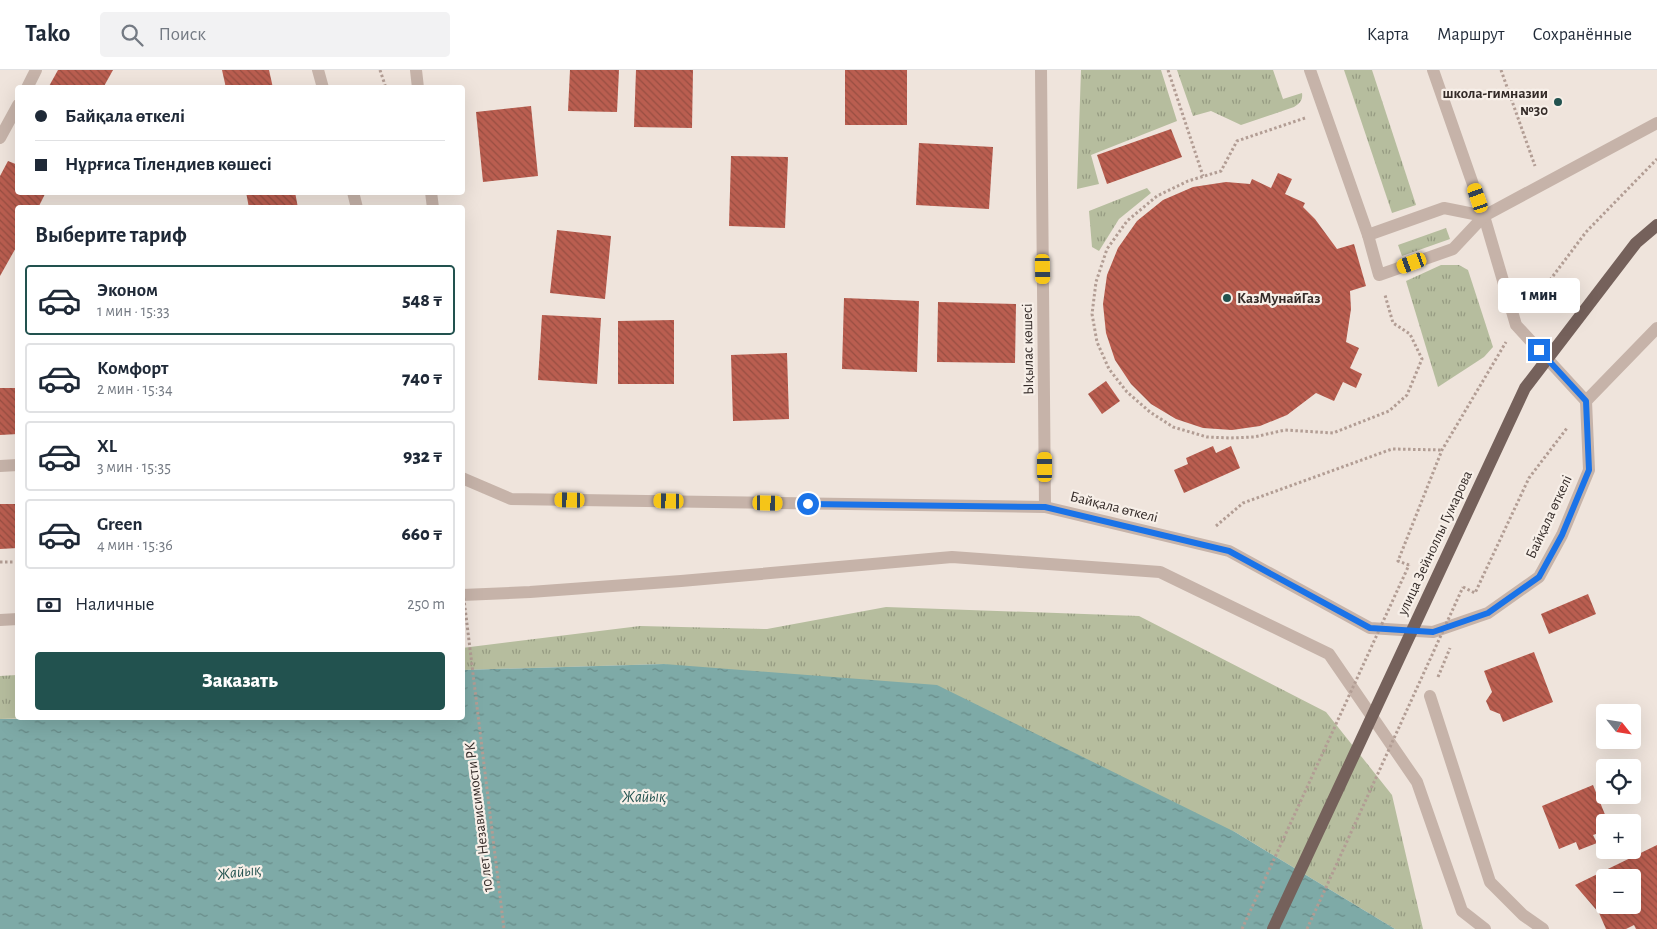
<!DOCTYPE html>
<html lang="ru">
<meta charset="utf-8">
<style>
:root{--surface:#fff;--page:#f2f2f3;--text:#1f2937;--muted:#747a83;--line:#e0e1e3;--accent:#22524f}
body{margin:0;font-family:"Alegreya Sans",sans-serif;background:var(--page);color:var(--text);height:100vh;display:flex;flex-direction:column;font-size:19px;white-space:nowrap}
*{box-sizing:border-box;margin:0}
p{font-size:16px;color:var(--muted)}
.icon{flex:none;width:28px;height:28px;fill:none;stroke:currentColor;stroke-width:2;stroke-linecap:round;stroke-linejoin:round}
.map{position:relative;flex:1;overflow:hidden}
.details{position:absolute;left:15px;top:135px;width:450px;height:515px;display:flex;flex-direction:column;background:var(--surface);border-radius:5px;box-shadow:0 5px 20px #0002}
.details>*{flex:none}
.hud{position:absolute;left:15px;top:15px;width:450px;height:110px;border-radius:5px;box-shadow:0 5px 20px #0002;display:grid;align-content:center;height:110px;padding:0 20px;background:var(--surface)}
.needle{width:32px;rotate:120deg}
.fabs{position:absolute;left:1596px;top:634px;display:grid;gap:10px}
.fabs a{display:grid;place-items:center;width:45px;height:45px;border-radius:5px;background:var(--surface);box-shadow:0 5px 20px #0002;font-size:25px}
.end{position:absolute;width:22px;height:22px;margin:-11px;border:6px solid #1a73e8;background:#fff;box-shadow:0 0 0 2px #fff}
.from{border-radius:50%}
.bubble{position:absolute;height:35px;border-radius:5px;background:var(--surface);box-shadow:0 5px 20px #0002;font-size:16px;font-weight:800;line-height:35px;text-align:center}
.car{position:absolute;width:15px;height:30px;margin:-15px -8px;border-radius:6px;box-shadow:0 0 4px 1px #0007;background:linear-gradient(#f5c518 24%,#345 0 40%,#f5c518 0 76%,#345 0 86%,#f5c518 0)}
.hud b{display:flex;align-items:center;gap:18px;height:48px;font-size:19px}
.hud b+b{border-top:1px solid var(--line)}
.hud i{width:12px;height:12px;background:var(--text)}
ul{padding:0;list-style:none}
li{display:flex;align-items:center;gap:15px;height:70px;margin:0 10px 8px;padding:0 10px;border:2px solid var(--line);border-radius:5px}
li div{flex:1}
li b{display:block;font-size:19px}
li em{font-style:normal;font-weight:800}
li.on{border-color:var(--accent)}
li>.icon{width:45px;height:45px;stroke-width:1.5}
h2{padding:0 20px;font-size:22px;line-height:60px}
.pay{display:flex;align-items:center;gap:12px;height:55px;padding:0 20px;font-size:19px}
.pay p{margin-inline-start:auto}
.primary-button{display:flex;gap:10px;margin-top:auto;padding:10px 20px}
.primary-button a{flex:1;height:58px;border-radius:5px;background:var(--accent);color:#fff;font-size:20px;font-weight:800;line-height:58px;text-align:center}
header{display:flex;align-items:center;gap:30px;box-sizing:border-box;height:70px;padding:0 25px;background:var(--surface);border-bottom:1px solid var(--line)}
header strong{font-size:24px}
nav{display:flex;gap:28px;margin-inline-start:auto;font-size:18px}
.search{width:350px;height:45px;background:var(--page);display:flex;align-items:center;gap:12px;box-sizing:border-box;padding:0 18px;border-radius:5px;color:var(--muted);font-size:19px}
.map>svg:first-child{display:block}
.grass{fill:url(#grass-tufts)}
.water{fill:url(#water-ripples)}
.building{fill:url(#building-back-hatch);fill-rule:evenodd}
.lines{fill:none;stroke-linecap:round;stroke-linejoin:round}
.path{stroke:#b29d94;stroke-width:3;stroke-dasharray:2.5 2.5;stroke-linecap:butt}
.minor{stroke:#c6b3a9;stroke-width:12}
.path-bridge{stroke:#b29d94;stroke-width:3;stroke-dasharray:2.5 2.5;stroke-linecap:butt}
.major-bridge{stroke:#75615b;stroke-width:12}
.route{stroke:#1a73e8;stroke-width:6}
.poi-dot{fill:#22524f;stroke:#f7efe8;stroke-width:2}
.labels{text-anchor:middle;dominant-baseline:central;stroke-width:4.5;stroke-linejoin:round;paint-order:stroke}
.poi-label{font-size:15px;font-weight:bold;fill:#342b28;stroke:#f7efe8;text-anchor:end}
.street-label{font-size:15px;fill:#342b28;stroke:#f7efe8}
.water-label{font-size:16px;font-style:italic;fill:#22524f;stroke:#f7efe8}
</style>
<header>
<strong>Tako</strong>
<div class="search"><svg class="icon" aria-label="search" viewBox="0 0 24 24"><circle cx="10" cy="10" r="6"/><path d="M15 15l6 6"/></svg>Поиск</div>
<nav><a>Карта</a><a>Маршрут</a><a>Сохранённые</a></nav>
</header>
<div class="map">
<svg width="1657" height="859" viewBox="0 0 1657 859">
<defs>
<pattern id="grass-tufts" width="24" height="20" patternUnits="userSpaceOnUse" patternTransform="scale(1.25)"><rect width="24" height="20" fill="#b6bd9e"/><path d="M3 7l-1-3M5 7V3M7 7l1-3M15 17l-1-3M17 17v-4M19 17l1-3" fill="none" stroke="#959a81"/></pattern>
<pattern id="water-ripples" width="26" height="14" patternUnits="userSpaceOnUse" patternTransform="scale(1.25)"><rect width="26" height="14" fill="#7eaaa7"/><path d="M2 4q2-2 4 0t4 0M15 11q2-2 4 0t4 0" fill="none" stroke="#688b88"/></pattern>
<pattern id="building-back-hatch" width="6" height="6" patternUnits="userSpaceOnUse" patternTransform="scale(1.25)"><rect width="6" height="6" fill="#ba5e50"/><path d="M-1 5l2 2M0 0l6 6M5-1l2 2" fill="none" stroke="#984e42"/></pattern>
</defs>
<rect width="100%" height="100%" fill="#efe4dc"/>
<g class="grass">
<path d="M1081,0H1161L1177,51L1091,85L1099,114L1077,119Z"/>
<path d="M1177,0H1273L1283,29L1302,23C1303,30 1300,33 1294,37L1241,55L1211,41L1193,46Z"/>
<path d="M1344,0H1372L1416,135L1392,143Z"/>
<path d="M1147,118L1151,123L1119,149L1099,181L1092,177L1089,141Z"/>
<path d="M1446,158L1450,169L1402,186L1398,175Z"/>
<path d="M1441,195H1459L1468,200L1493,277L1484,287L1438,317L1406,211Z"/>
<path d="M886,537L1139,546L1326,642L1392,725L1423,859H1395L1235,762L664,594L463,600L462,578L640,556L767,559Z"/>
<path d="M17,605L18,648H36L0,649V606Z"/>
</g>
<path class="water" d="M664,594L937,615L1235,762L1395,859H0V649L462,648L463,600Z"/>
<g class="building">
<path d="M58,0H113L103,18H48Z"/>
<path d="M222,0H269L273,18H226Z"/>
<path d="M570,0H619L617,42L568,41Z"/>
<path d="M636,0H693L692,58L634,57Z"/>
<rect x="845" y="0" width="62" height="55"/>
<path d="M531,36L538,106L483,112L476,42Z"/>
<path d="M1171,59L1182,87L1107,114L1097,85Z"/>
<path d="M919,73L993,77L989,139L916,135Z"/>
<path d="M731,86L788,87L785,158L729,156Z"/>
<path d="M8,91L18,95V122H46L38,138H18V174L0,206V106Z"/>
<path d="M1278,103L1292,109L1285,124L1305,133L1303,137L1315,149L1337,179L1354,174L1366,216L1350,221L1351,239L1346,272L1359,278L1350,298L1362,304L1356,318L1343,312L1334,331L1316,323L1287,345L1260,356L1232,360L1203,358L1176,349L1151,334L1131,314L1115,290L1106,263L1103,234L1107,205L1118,178L1137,151L1163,130L1193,117L1226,112L1250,114L1252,109L1271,118Z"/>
<path d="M246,122H295L298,138H249Z"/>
<path d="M557,160L611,166L605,229L550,223Z"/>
<path d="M844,228L919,231L917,302L842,299Z"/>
<path d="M938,232L1016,234L1015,293L937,292Z"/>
<path d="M542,245L601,248L597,314L538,310Z"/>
<path d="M674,250V314H618V251Z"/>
<path d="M787,283L789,349L733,351L731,285Z"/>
<path d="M1106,311L1120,331L1102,344L1088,324Z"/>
<path d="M0,318H18V364L0,365Z"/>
<path d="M1213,376L1216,383L1231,376L1240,398L1184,423L1174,400L1188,394L1186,388Z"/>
<path d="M0,434H18V478L0,479Z"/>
<path d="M1588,524L1596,544L1549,564L1541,544Z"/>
<path d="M1534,582L1553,632L1503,652L1500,644L1490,640L1486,631L1492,622L1484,601Z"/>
<path d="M1593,715L1608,752H1605V761L1593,765L1597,773L1579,780L1576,772L1559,779L1542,736Z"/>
<path d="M1657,775V859H1636L1634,855L1626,859H1606L1599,843L1575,815ZM1605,808H1632V835H1605Z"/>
</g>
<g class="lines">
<g class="path">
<path d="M380,0L386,18"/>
<path d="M1168,0L1203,106"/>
<path d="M1501,0L1535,96"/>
<path d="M1305,48L1237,71L1221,101L1188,111L1157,126L1127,151L1107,179L1096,212L1092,244L1097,272L1109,299L1127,322L1150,342L1173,357L1207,367L1230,368L1254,367L1285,360L1333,363L1389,341L1407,325L1422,289L1410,264L1393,253L1385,225"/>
<path d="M1532,234L1586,162L1657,89"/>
<path d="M1216,456L1243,433L1392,379L1442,380"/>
<path d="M0,492H18"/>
<path d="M1409,495L1398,491L1442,380L1506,272"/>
<path d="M1463,517L1475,523L1529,408L1567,358"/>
<path d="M1438,607L1450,578"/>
</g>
<g class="minor">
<path d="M318,0L323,18"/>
<path d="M416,0L418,18"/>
<path d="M1041,0L1045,437"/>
<path d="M1310,0L1368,165L1444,138L1484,146"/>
<path d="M1433,0L1484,146L1516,255L1586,331"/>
<path d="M27,18L36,0"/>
<path d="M0,68L18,35"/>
<path d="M353,122L357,138"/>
<path d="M431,122L433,138"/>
<path d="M1368,165L1379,205L1453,179L1484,146L1657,53"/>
<path d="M1586,331L1657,258"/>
<path d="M0,396L18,395"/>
<path d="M462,408L511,429L1045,437L1229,481L1370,558L1433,562L1488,543L1539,507L1562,465L1589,400L1586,331"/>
<path d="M462,525L530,522L681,511L952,487L1160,502L1329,584L1417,712L1462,841L1485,859"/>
<path d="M0,550L18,549"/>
<path d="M1430,626L1490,812L1523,845L1543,859"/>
</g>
<g class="path-bridge">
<path d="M462,513L504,859"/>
<path d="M1242,859L1409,495"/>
<path d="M1307,859L1463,517"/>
</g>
<path class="major-bridge" d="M1273,859L1525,318L1636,173L1657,155"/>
</g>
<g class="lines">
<path class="route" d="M808,434L1045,437L1229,481L1370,558L1433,562L1488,543L1539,507L1562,465L1589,400L1586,331L1539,280"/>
</g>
<g class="poi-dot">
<circle cx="1558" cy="32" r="5"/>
<circle cx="1227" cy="228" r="5"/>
</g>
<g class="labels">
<g class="poi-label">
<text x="1548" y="23">школа-гимназии<tspan x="1548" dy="17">№30</tspan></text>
<text x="1237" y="228" text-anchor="start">КазМунайГаз</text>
</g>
<g class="street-label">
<text transform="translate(1028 279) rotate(-91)">Ықылас көшесі</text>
<text transform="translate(1114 437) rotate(14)">Байқала өткелі</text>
<text transform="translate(1549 447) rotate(-65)">Байқала өткелі</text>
<text transform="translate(1435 473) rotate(-65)">улица Зейноллы Гумарова</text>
<text transform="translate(479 747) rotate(-97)">10 лет Независимости РК</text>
</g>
<g class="water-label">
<text x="644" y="727">Жайық</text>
<text transform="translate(239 802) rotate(-7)">Жайық</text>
</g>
</g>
</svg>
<div class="fabs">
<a><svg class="needle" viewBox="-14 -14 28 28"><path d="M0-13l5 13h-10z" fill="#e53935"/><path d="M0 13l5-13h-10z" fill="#747a83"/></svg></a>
<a><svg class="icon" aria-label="locate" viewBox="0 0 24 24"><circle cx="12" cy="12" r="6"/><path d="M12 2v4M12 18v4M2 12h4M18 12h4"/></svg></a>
<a>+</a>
<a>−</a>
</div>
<i class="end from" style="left:808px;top:434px"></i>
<i class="end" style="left:1539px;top:280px"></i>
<div class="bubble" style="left:1498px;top:208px;width:82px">1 мин</div>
<i class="car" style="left:1478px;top:128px;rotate:341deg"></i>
<i class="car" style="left:1412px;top:193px;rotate:250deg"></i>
<i class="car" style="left:1043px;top:199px;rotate:179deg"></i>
<i class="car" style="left:1045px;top:397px;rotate:0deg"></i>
<i class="car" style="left:570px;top:430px;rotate:271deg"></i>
<i class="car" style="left:669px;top:431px;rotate:271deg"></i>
<i class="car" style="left:768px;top:433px;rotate:91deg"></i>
<div class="hud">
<b><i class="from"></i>Байқала өткелі</b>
<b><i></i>Нұрғиса Тілендиев көшесі</b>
</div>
<section class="details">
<h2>Выберите тариф</h2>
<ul>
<li class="on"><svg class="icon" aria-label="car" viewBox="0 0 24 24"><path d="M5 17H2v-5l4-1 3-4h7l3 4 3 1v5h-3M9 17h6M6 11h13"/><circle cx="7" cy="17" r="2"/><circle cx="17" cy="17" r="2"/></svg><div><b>Эконом</b><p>1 мин · 15:33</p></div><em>548 ₸</em></li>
<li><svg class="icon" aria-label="car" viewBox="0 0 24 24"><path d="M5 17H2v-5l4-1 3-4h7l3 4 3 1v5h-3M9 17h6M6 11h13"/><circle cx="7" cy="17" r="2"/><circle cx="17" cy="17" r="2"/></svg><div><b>Комфорт</b><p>2 мин · 15:34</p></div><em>740 ₸</em></li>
<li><svg class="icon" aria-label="car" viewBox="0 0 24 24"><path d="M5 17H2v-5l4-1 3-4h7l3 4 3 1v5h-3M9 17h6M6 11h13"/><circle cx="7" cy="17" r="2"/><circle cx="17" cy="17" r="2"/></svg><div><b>XL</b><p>3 мин · 15:35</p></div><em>932 ₸</em></li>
<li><svg class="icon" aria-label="car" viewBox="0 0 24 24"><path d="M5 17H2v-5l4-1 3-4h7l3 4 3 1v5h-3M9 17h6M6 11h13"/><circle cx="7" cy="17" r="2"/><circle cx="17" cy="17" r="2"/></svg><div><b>Green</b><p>4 мин · 15:36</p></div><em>660 ₸</em></li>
</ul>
<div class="pay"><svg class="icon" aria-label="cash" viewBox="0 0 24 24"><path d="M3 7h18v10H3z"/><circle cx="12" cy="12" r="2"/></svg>Наличные<p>250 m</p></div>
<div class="primary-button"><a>Заказать</a></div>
</section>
</div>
